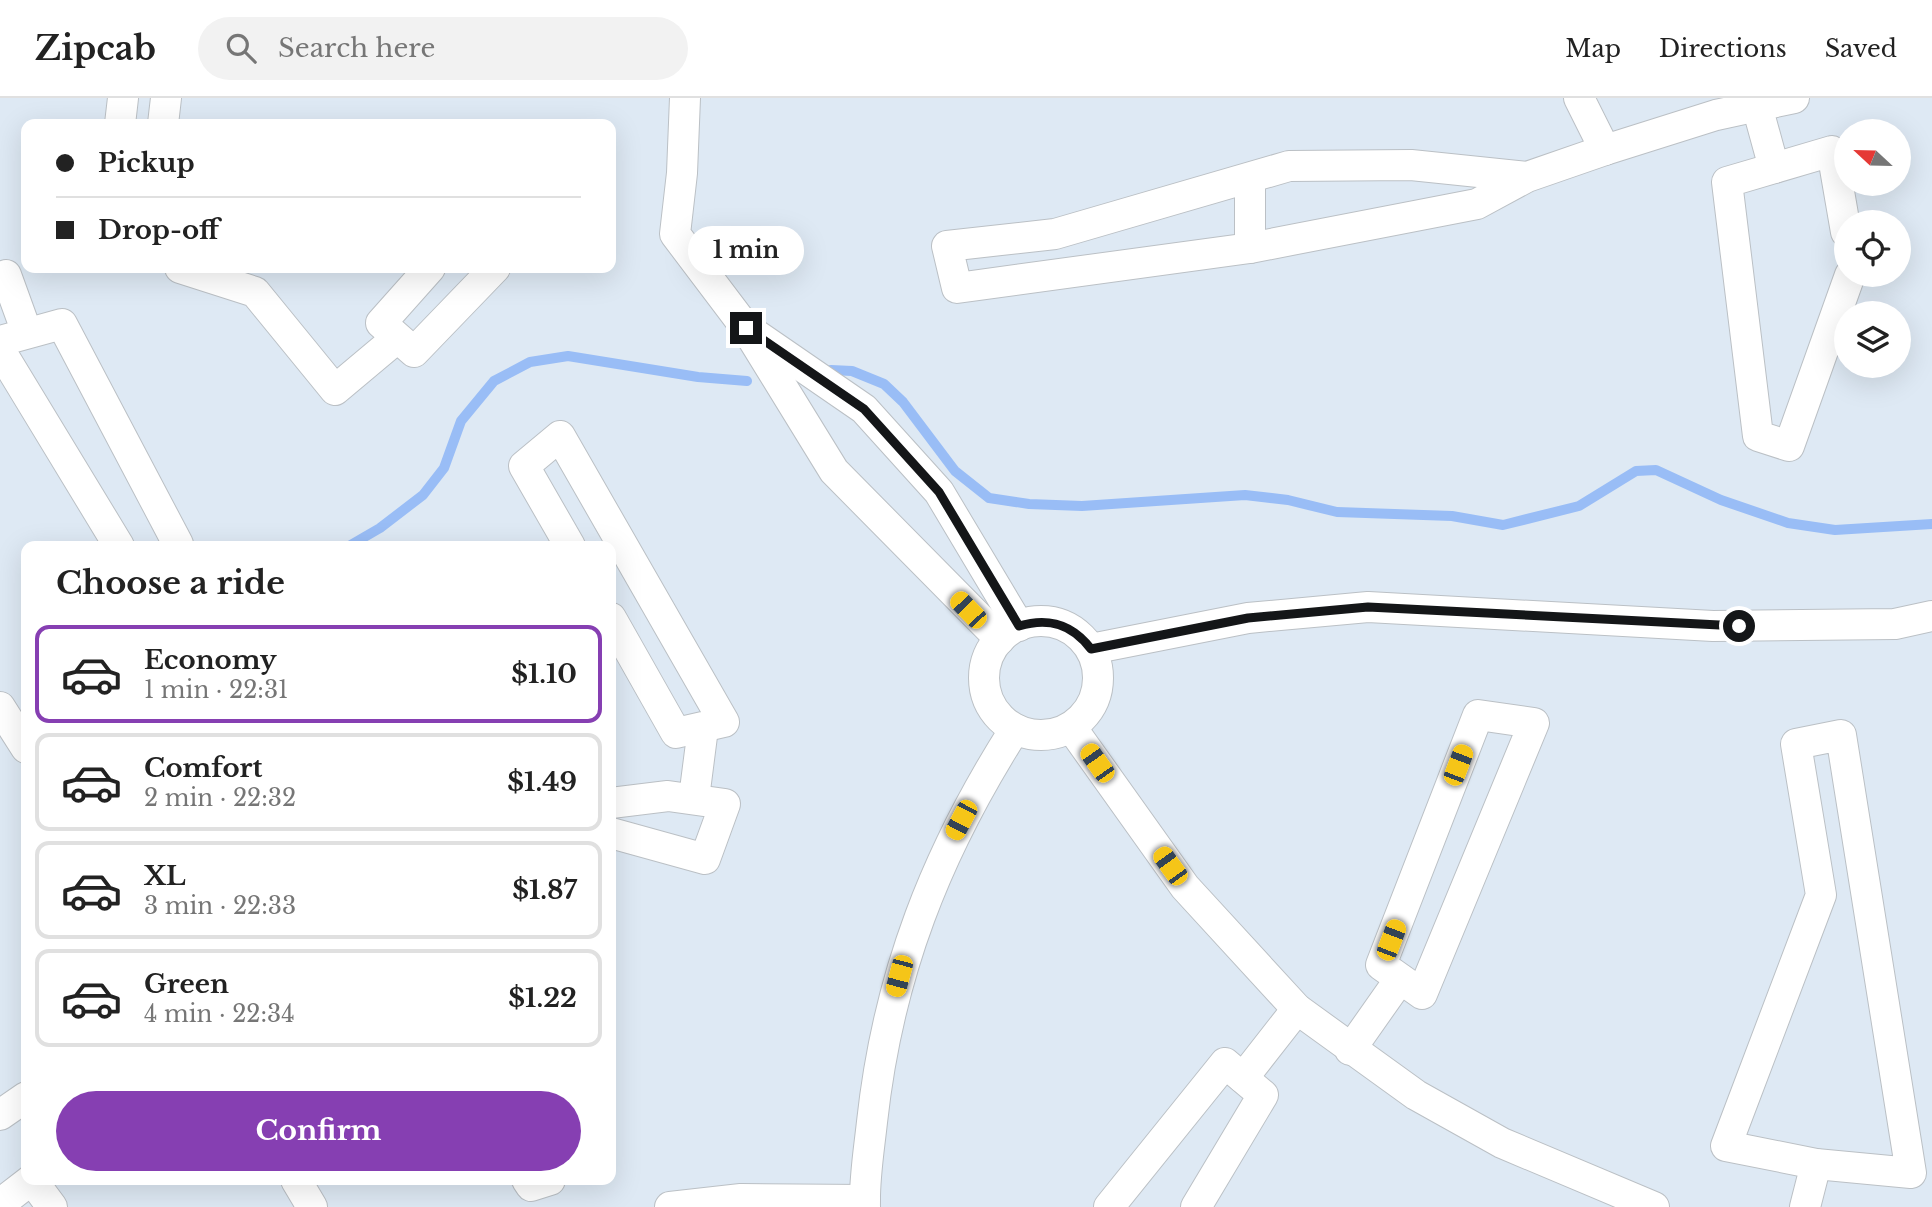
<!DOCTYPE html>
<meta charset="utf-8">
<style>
:root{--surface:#fff;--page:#f2f2f2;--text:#222;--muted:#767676;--line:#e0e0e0;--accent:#863fb2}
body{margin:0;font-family:"Libre Baskerville",serif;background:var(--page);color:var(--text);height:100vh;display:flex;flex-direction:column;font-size:26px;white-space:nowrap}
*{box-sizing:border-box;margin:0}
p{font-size:23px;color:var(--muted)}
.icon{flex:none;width:38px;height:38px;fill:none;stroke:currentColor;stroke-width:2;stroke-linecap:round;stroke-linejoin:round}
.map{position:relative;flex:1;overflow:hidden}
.sheet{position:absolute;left:21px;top:443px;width:595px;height:644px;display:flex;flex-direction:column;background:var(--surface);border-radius:14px;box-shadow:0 7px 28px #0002}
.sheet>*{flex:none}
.top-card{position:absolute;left:21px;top:21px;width:595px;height:154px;border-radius:14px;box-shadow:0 7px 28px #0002;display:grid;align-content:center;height:154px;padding:0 35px;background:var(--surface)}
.needle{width:46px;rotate:292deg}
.tools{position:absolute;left:1834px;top:21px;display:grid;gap:14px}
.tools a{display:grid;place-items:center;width:77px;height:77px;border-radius:50%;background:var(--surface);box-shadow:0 7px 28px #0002;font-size:35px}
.end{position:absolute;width:32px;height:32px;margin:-16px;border:9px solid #141618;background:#fff;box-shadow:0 0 0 4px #fff}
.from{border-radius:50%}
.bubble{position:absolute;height:49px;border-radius:24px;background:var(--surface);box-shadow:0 7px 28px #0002;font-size:23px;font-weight:800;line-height:49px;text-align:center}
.car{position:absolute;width:21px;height:42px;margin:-21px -10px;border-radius:9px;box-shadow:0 0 5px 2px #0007;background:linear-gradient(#f5c518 24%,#345 0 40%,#f5c518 0 76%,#345 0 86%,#f5c518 0)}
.top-card b{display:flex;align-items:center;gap:24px;height:66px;font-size:26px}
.top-card b+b{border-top:2px solid var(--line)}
.top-card i{width:18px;height:18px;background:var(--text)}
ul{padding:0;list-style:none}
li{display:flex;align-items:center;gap:21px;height:98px;margin:0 14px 10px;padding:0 21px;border:4px solid var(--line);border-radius:14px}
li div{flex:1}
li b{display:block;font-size:26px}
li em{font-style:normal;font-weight:800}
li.current{border-color:var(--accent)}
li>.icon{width:63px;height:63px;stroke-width:1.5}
h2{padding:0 35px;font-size:32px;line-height:84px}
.cta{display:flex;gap:14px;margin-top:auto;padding:14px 35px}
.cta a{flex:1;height:80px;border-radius:42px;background:var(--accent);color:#fff;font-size:28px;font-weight:800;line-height:80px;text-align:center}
header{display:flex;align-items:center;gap:42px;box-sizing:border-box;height:98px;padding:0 35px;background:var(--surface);border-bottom:2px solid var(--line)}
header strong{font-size:33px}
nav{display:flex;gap:38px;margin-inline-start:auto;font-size:24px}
.search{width:490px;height:63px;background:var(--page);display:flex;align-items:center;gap:18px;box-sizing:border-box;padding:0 24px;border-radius:38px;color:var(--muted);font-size:26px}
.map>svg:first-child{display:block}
.built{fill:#dee9f4;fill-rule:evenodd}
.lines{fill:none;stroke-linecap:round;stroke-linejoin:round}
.stream{stroke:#99bdf6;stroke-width:10}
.minor-casing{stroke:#bbc0c5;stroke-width:32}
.minor{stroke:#fff;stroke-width:30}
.route{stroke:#141618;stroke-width:9}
</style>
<header>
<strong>Zipcab</strong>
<div class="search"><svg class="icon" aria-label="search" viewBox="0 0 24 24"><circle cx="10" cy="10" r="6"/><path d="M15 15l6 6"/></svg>Search here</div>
<nav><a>Map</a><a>Directions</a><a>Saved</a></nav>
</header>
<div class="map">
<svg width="1932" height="1109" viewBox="0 0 1932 1109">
<rect width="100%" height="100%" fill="#edf2f7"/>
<path class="built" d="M0,0H1932V1109H0ZM26,26H611V170H26ZM1846,33H1899V86H1846ZM1846,124H1899V177H1846ZM1846,215H1899V268H1846ZM26,448H611V1082H26Z"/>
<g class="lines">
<g class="stream">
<path d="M831,272L852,273L884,286L903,304L955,373L989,400L1029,406L1082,408L1245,397L1288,402L1337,414L1452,418L1503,427L1579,408L1636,373L1656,372L1721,402L1788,425L1835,432L1932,426"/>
<path d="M349,448L380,430L423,397L444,370L461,323L494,283L530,264L568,258L698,279L747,283"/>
</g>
<defs>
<g id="minor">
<path d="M685,0L682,75L675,136L746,230L834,373L1000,541"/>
<path d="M1579,0L1605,52"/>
<path d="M1757,8L1774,70"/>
<path d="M120,26L123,0"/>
<path d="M163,26L166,0"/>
<path d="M1527,79L1411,67L1289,68L1055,136L947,148L957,190L1250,150L1477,106L1527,79L1605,52L1716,17L1794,0"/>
<path d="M1250,80V150"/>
<path d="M1846,134L1832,53L1727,84L1758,338L1789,348L1850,177"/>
<path d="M180,170L255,194L335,292L397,240"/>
<path d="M430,170L381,225L414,254L495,170"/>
<path d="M6,177L27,235"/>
<path d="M755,236L864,311L939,394L1019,528"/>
<path d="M0,243L62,226L178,446L175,448"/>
<path d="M0,252L119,448"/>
<path d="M570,448L524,368L560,338L724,624L676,635L611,520"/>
<circle cx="1041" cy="580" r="57"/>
<path d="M1091,551L1248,520L1368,509L1713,528L1895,526L1932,518"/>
<path d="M0,609L26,650"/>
<path d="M1478,617L1534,625L1422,896L1381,867Z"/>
<path d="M1071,629L1185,789L1297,911L1416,997L1502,1045L1654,1109"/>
<path d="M1841,637L1911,1075L1816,1066L1726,1048L1821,797L1796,646Z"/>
<path d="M694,700L703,630"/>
<path d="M611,705L668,698L725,706L705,761L611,735"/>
<path d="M1350,952L1400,881"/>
<path d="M1243,980L1297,911"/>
<path d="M0,1017L26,999"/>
<path d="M32,1082L52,1109"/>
<path d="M296,1082L312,1109"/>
<path d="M527,1082L531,1088L550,1082"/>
<path d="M0,1106L31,1082"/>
<path d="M670,1109L741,1101L865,1102"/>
<path d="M865,1109C864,1081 869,1052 872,1024C888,877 936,755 1015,631"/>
<path d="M1109,1109L1225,965L1263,997L1196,1109"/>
<path d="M1805,1109L1816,1066"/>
</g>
</defs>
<use href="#minor" class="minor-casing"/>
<use href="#minor" class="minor"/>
</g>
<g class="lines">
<path class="route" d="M746,230L864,311L939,394L1019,528C1049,519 1072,526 1091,551L1248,520L1368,509L1739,528"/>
</g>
</svg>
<div class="tools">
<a><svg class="needle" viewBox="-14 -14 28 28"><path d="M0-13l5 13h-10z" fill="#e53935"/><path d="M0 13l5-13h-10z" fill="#767676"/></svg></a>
<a><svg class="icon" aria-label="locate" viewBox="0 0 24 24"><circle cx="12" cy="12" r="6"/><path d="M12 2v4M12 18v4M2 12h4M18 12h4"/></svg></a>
<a><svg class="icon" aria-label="layers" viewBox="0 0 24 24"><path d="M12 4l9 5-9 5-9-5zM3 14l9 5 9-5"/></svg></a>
</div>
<i class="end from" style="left:1739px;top:528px"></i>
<i class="end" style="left:746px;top:230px"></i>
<div class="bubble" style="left:688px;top:128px;width:116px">1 min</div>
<i class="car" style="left:968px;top:512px;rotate:316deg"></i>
<i class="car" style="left:1097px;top:665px;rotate:325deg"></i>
<i class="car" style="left:1458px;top:667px;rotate:21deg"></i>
<i class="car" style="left:961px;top:722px;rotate:208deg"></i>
<i class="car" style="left:1170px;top:768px;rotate:324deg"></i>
<i class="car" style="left:1391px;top:842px;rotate:21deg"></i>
<i class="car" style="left:899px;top:878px;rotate:195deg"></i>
<div class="top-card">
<b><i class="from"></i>Pickup</b>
<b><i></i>Drop-off</b>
</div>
<section class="sheet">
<h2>Choose a ride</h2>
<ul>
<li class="current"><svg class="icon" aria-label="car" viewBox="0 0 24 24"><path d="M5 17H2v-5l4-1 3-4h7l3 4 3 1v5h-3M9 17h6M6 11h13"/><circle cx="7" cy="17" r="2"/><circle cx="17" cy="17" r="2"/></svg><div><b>Economy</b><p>1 min · 22:31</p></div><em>$1.10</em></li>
<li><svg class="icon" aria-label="car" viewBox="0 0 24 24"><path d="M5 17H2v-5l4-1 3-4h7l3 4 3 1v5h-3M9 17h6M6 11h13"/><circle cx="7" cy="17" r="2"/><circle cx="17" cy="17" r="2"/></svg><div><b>Comfort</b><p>2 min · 22:32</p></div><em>$1.49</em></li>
<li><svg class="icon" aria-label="car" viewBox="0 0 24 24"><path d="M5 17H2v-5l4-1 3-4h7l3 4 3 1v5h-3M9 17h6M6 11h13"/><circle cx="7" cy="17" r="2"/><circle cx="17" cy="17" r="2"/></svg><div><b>XL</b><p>3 min · 22:33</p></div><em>$1.87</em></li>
<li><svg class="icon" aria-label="car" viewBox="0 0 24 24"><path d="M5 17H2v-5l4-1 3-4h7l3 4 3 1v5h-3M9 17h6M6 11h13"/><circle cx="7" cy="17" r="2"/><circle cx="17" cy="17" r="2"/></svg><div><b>Green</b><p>4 min · 22:34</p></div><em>$1.22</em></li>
</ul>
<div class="cta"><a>Confirm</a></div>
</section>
</div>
